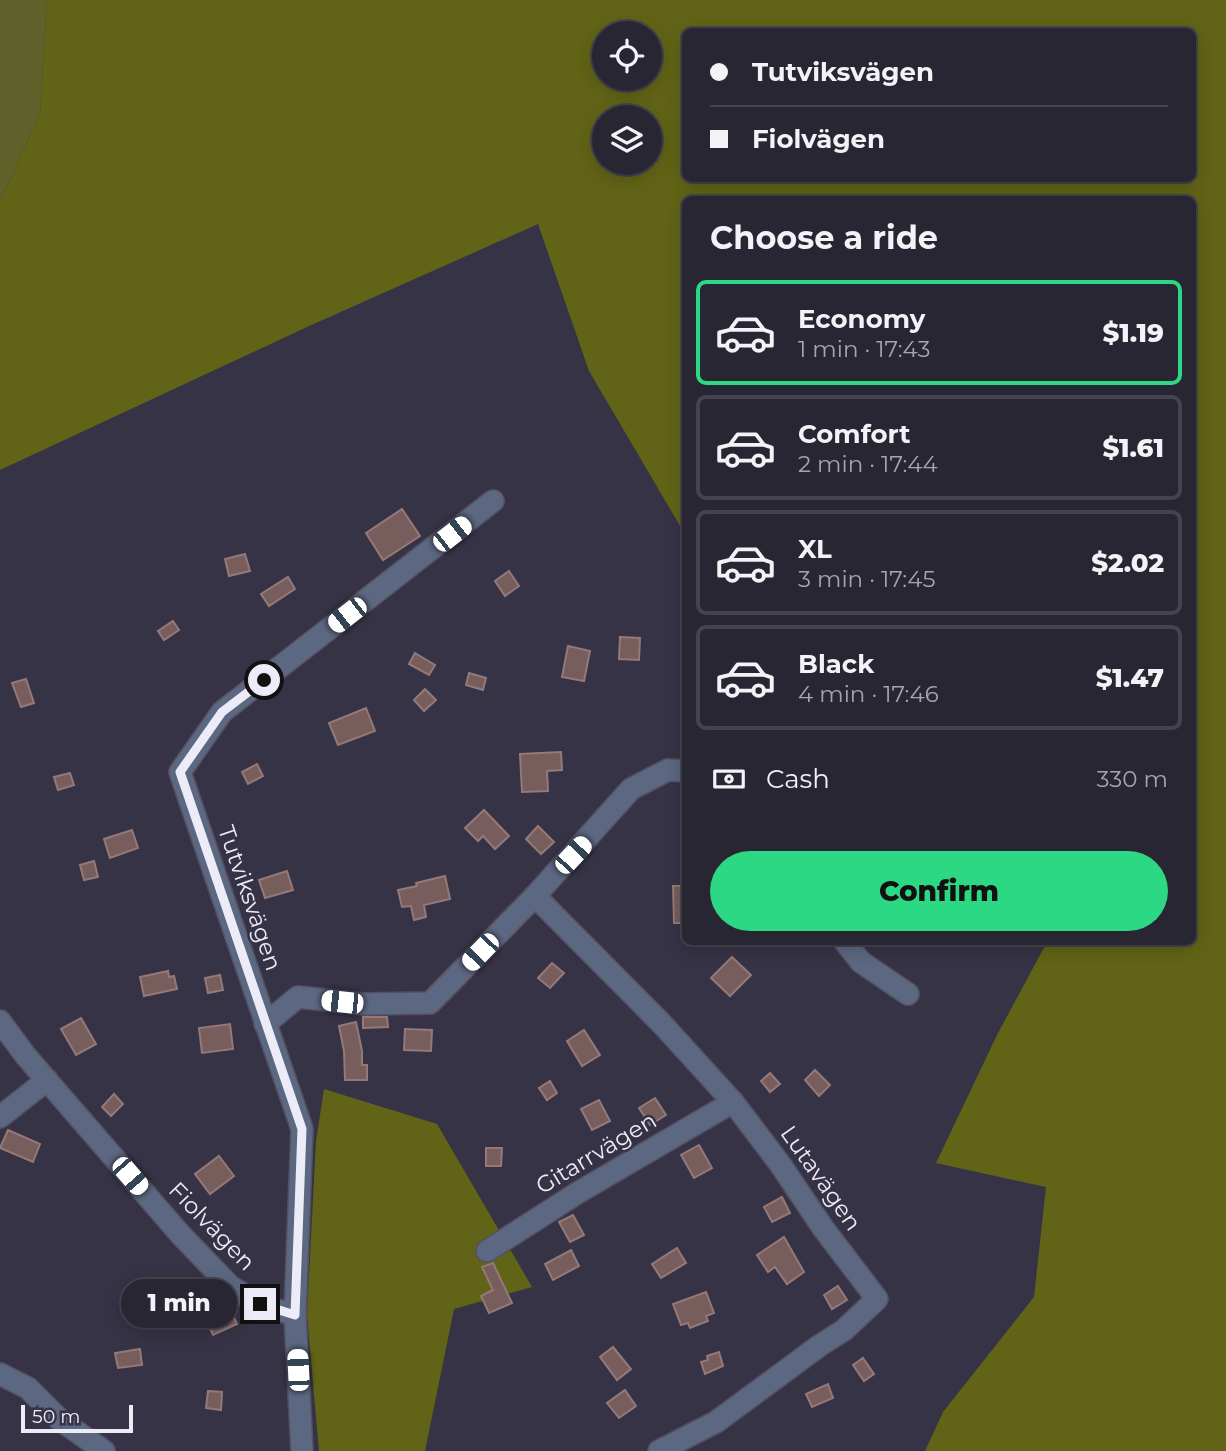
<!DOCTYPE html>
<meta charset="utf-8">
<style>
:root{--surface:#292634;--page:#312e3c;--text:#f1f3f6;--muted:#a5a5ac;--line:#45434f;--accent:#2dd884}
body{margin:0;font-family:Montserrat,sans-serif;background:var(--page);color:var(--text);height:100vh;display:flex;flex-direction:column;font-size:26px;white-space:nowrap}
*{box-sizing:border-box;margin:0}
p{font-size:23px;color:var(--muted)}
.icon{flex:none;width:38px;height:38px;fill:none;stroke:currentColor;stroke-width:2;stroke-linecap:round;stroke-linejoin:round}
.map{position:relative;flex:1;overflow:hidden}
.drawer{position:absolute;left:682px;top:196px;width:514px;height:749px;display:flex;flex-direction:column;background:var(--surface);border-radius:10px;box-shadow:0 4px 18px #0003,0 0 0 2px var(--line)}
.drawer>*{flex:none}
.banner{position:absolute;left:682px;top:28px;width:514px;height:154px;border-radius:10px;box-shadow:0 4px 18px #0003,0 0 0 2px var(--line);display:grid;align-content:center;height:154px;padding:0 28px;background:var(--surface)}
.controls{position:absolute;left:592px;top:21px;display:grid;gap:14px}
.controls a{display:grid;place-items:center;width:70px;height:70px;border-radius:50%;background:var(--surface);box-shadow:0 4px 18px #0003,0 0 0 2px var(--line);font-size:35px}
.scale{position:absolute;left:21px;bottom:18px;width:112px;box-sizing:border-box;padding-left:7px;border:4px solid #edebf8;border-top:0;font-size:19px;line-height:24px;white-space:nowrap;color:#edebf8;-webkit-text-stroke:5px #373346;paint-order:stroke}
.end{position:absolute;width:32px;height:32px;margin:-16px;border:9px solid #edebf8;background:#111;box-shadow:0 0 0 4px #111}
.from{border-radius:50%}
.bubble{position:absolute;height:49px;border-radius:24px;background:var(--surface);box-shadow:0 4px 18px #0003,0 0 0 2px var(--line);font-size:23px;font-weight:800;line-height:49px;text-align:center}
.car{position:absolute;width:21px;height:42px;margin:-21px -10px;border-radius:9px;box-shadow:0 0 5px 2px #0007;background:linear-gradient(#fff 24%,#345 0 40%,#fff 0 76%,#345 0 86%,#fff 0)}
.banner b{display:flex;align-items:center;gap:24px;height:66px;font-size:26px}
.banner b+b{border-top:2px solid var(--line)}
.banner i{width:18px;height:18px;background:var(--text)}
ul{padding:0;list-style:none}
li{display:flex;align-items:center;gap:21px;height:105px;margin:0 14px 10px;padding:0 14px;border:4px solid var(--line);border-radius:10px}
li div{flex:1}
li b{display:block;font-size:26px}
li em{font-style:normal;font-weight:800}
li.selected{border-color:var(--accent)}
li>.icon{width:63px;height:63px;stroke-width:1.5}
h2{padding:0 28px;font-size:32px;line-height:84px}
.pay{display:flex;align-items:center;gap:18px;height:77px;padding:0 28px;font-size:26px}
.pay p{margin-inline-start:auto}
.action{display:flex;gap:14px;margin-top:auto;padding:14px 28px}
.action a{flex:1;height:80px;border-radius:42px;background:var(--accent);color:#111;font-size:28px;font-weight:800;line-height:80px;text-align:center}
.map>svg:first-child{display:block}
.green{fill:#5e6129}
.forest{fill:#616416;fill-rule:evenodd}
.building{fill:#775d5c;stroke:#947978;stroke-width:2}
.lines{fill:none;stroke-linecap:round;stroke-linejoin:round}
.minor-casing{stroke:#545062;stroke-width:24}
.minor{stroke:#5c6781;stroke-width:21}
.route{stroke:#edebf8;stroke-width:9}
.labels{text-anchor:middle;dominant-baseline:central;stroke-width:5;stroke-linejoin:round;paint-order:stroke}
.street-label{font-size:23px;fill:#edebf8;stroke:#373346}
</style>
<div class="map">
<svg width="1226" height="1451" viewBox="0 0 1226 1451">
<rect width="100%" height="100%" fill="#373346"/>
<path class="green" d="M0,0H47L40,113L0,202Z"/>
<g class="forest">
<path d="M47,0H1226V1451H925L943,1412L1034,1297L1046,1187L936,1163L997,1035L1047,942H1194V200H686V536L589,371L538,224L307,327L0,470V202L40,113ZM686,32H1194V178H686ZM604,33H649V79H604ZM604,117H649V163H604Z"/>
<path d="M324,1089L437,1124L532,1287L454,1309L425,1451H319L307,1315L316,1141Z"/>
</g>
<g class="building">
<path d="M402,509L420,536L383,560L366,533Z"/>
<path d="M245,554L250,571L229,576L225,559Z"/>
<path d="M509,571L519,586L505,596L495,581Z"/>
<path d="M288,577L295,589L269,606L261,594Z"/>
<path d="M173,621L179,630L164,640L158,631Z"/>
<path d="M620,637L640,638L639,660L619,659Z"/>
<path d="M568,646L590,651L584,681L562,677Z"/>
<path d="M415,653L435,665L429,675L409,664Z"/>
<path d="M469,673L486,678L483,690L466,685Z"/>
<path d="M26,679L34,703L21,707L12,683Z"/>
<path d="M425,689L436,700L424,711L414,700Z"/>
<path d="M366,708L375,731L338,745L329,723Z"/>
<path d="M561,752L562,770L547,771L548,791L522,792L520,754Z"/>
<path d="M257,764L263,776L248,784L242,772Z"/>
<path d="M70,773L74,785L58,790L54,777Z"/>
<path d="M484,810L509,836L495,849L483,836L478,841L465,828Z"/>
<path d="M538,826L554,842L541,854L526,839Z"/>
<path d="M132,830L138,848L110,858L104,839Z"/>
<path d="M94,861L98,877L84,880L80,865Z"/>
<path d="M287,871L293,890L265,898L259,880Z"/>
<path d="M445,876L450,899L424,905L426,917L414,920L411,906L402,907L398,890L417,886L416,883Z"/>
<path d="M673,886H686V923H674Z"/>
<path d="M732,957L751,975L730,996L711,978Z"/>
<path d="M552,963L564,973L550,988L538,978Z"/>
<path d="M168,971L169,977L174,976L177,989L144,996L140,977Z"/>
<path d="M220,975L223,990L208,993L205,978Z"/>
<path d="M363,1017H387L388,1027L363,1028Z"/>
<path d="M81,1018L96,1044L76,1055L61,1029Z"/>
<path d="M356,1022L362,1051V1065H367V1080H345L344,1051L339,1026Z"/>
<path d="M230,1024L233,1049L202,1053L199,1028Z"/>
<path d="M405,1029L432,1030L431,1051L404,1050Z"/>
<path d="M584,1030L600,1055L582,1066L567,1041Z"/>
<path d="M815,1070L830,1085L819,1096L805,1080Z"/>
<path d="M770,1073L780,1084L770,1092L761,1081Z"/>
<path d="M550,1081L557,1093L547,1100L539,1088Z"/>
<path d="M114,1094L123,1104L111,1116L102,1107Z"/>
<path d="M655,1098L666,1115L650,1125L639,1108Z"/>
<path d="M599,1100L610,1121L592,1130L581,1109Z"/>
<path d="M8,1130L40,1144L33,1162L0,1148Z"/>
<path d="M699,1145L712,1168L694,1178L681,1155Z"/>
<path d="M486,1148H502L501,1166H486Z"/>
<path d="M219,1156L234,1176L210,1194L195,1174Z"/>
<path d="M782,1197L790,1213L772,1222L764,1207Z"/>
<path d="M573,1215L584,1235L570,1242L559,1222Z"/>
<path d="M784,1237L804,1272L787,1284L775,1267L768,1272L757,1255Z"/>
<path d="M677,1248L686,1263L661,1278L652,1264Z"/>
<path d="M571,1250L579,1266L553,1280L545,1264Z"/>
<path d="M493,1263L512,1303L489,1313L481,1296L493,1290L482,1267Z"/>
<path d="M838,1286L847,1300L832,1309L824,1295Z"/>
<path d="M706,1292L714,1313L706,1316L708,1321L690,1328L688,1323L681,1325L673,1304Z"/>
<path d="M219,1293L225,1298L237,1324L213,1335L198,1303Z"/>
<path d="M613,1347L631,1369L617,1380L600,1357Z"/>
<path d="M140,1349L142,1365L118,1368L115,1353Z"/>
<path d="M719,1352L723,1366L705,1374L701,1362L708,1360L707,1356Z"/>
<path d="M863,1358L874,1374L864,1381L853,1365Z"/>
<path d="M828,1384L833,1398L812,1407L806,1394Z"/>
<path d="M625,1390L636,1406L619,1418L607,1403Z"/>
<path d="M208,1391L222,1392L221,1410L206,1408Z"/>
</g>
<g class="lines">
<defs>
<g id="minor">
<path d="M535,896L662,1024L733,1102L780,1164L823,1228L877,1299L844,1330L819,1346L716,1422L659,1451"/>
<path d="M845,942L861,962L908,994"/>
<path d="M0,1021L25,1055L180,1234L230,1286L260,1305L295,1315"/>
<path d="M265,1024L298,997L364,1004L430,1003L535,896L631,789L668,770L686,771"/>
<path d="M0,1117L47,1080"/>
<path d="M487,1251L579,1192L733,1102"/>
<path d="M0,1374L28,1388L59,1419L104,1451"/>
<path d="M302,1451L295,1315L302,1129L180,772L222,712L493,501"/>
</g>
</defs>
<use href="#minor" class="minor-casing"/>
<use href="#minor" class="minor"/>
</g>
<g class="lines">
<path class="route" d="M260,1304L295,1315L302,1129L180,772L222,712L264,680"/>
</g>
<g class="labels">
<g class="street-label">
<text transform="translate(250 898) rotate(71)">Tutviksvägen</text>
<text transform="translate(596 1153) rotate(-31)">Gitarrvägen</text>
<text transform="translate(821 1178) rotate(55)">Lutavägen</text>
<text transform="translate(212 1226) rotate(46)">Fiolvägen</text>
</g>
</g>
</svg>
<div class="controls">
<a><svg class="icon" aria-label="locate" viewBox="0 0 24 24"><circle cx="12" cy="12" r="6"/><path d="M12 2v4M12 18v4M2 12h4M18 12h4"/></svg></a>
<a><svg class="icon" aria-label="layers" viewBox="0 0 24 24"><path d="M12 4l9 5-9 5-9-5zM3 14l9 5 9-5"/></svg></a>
</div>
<div class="scale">50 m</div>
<i class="end from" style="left:264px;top:680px"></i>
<i class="end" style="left:260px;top:1304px"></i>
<div class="bubble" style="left:121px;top:1279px;width:116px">1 min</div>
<i class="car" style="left:452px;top:534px;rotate:52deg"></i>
<i class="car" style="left:347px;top:615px;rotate:232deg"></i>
<i class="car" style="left:573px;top:855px;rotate:43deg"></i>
<i class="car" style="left:480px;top:952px;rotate:224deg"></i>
<i class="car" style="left:342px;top:1002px;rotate:276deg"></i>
<i class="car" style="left:130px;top:1176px;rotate:139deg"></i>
<i class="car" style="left:298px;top:1370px;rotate:357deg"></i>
<div class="banner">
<b><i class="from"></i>Tutviksvägen</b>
<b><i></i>Fiolvägen</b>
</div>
<section class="drawer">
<h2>Choose a ride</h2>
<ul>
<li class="selected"><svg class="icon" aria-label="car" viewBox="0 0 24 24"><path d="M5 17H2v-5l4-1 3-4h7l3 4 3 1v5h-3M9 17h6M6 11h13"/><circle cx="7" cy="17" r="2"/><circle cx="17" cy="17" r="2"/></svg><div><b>Economy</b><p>1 min · 17:43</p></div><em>$1.19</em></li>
<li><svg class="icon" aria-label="car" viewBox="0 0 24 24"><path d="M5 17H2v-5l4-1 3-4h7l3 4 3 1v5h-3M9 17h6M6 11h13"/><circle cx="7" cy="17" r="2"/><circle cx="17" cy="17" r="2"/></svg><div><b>Comfort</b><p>2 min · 17:44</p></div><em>$1.61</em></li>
<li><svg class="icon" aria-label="car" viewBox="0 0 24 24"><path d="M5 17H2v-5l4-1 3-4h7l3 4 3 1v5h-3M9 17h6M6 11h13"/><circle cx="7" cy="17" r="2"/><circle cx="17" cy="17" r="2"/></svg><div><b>XL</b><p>3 min · 17:45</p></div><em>$2.02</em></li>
<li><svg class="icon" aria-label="car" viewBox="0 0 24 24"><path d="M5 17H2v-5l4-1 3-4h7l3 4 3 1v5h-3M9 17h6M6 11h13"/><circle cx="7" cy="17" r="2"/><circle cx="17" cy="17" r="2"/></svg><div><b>Black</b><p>4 min · 17:46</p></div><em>$1.47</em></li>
</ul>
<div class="pay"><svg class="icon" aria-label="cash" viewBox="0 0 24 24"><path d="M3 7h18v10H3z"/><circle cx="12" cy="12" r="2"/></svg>Cash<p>330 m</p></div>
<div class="action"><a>Confirm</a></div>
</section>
</div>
